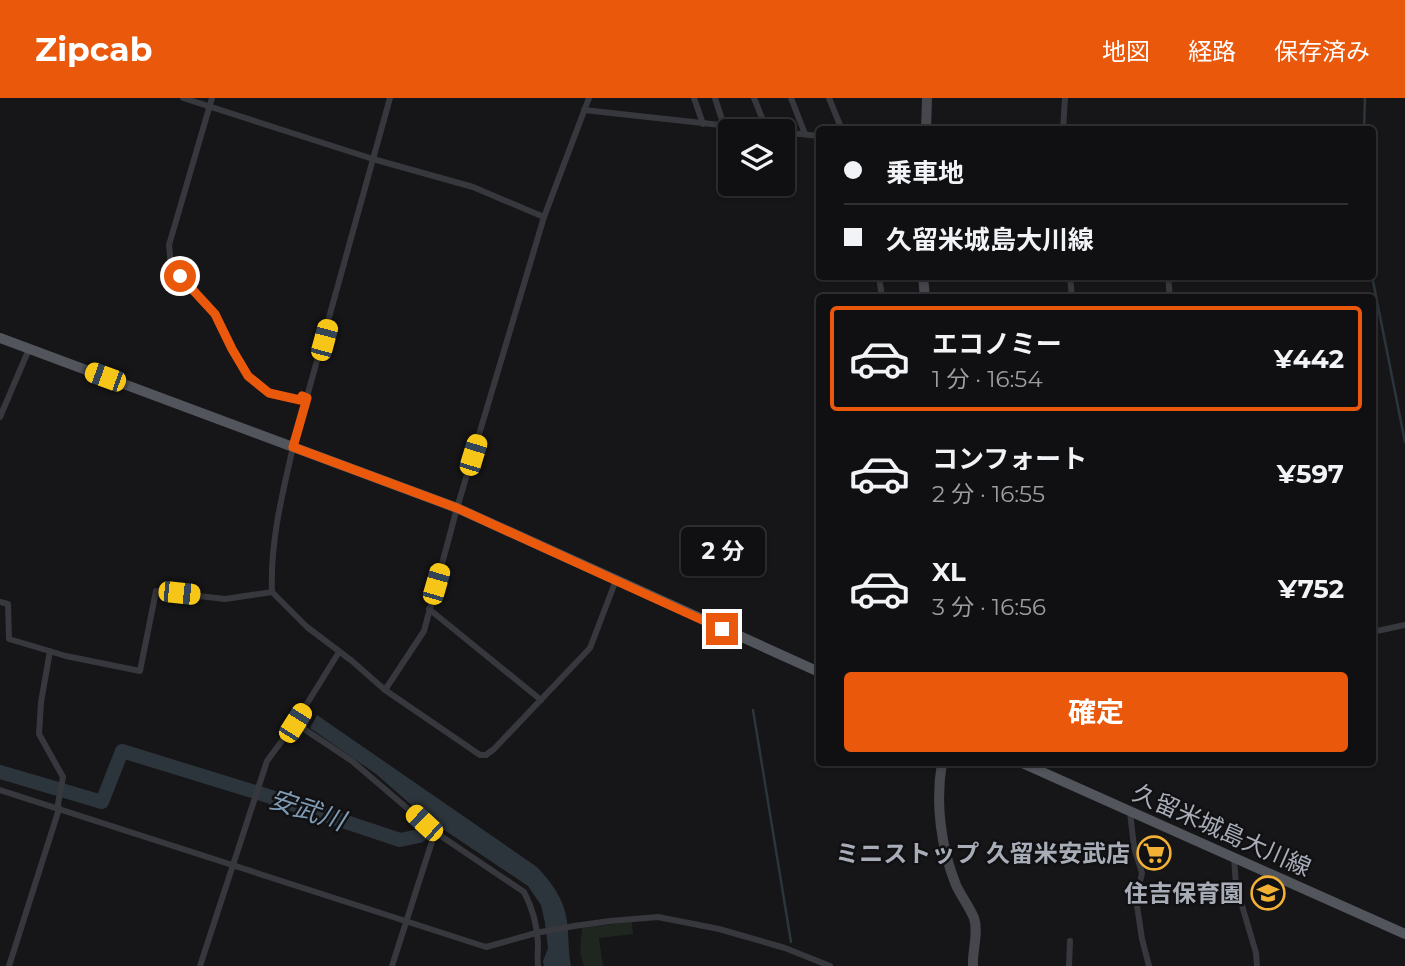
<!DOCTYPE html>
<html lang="ja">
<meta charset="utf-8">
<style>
:root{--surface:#101012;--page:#1e1e20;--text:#f1f3f6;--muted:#9c9d9f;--line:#303032;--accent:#ea580c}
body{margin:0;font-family:Montserrat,"Noto Sans JP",sans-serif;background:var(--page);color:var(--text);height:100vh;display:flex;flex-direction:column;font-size:26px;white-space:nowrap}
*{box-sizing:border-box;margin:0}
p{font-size:23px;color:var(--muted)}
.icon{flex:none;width:38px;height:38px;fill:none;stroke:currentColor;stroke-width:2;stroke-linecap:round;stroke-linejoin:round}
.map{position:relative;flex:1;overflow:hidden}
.drawer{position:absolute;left:816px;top:196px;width:560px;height:472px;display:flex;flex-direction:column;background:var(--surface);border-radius:7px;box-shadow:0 2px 5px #0004,0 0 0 2px var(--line)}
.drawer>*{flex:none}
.hud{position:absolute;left:816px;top:28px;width:560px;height:154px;border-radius:7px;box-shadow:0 2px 5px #0004,0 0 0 2px var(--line);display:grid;align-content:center;height:154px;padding:0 28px;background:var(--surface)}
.buttons{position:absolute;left:718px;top:21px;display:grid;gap:14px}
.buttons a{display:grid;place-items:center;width:77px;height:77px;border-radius:7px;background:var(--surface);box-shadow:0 2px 5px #0004,0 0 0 2px var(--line);font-size:35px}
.end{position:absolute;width:32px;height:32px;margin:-16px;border:9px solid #ea580c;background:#fff;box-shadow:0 0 0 4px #fff}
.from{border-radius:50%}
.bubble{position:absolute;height:49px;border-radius:7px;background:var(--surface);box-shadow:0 2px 5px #0004,0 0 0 2px var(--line);font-size:23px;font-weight:700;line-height:49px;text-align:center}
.car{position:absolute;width:21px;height:42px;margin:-21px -10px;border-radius:9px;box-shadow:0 0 5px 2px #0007;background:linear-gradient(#f5c518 24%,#345 0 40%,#f5c518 0 76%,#345 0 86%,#f5c518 0)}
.hud b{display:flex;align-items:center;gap:24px;height:66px;font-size:26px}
.hud b+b{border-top:2px solid var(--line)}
.hud i{width:18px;height:18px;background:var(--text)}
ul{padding:12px 0 0;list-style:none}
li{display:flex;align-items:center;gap:21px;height:105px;margin:0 14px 10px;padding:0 14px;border:4px solid transparent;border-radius:7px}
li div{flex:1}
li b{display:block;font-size:26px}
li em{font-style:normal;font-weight:700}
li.active{border-color:var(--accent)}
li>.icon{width:63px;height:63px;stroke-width:1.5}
.action{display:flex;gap:14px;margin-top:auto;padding:14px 28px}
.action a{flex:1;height:80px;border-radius:7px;background:var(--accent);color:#fff;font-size:28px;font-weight:700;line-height:80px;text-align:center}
header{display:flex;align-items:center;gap:42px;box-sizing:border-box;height:98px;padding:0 35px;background:var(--accent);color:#fff}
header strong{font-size:33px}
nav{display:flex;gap:38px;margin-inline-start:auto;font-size:24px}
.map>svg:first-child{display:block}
.green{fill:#1e261f}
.water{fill:#2c353c}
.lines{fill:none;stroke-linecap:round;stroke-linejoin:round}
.stream{stroke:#2c353c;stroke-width:2.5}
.river{stroke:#2c353c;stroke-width:14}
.minor{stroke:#37383d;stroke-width:6}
.secondary{stroke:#45474d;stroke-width:10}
.primary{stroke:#53555c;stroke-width:10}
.route{stroke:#ea580c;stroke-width:9}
.labels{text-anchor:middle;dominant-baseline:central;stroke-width:5;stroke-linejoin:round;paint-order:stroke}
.street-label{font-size:24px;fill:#a8adb8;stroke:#111113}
.poi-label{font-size:24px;font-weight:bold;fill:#a8adb8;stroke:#111113;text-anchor:end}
.water-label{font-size:26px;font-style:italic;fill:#7f9bb3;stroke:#111113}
</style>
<header>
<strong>Zipcab</strong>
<nav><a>地図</a><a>経路</a><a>保存済み</a></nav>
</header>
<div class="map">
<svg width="1405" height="868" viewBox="0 0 1405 868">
<rect width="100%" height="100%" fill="#161618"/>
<path class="green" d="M632,824L633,836L599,840L603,868H584L580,855L582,830Z"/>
<path class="water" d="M317,617L537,769C552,785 564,801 567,823C569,838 568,853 571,868H544L543,863L548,850L545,825L541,807L528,788L425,719L376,676L310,630Z"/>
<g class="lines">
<g class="stream">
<path d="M1364,32L1365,0"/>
<path d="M1372,178L1405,344"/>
<path d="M753,612L791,844"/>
</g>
<path class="river" d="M0,674L102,704L122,653L265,697L400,742L419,738L445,717L448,719"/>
<g class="minor">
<path d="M183,0L373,61L473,89L544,119"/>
<path d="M212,0L169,147L171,167L215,216L232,251L248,278L269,295L300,302L302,298L307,300"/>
<path d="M390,0L293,349C282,397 270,445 272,494L307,529L352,563L385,592L480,657H486L494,651L590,550L616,482"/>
<path d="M694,0L703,26"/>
<path d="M715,0L724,28"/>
<path d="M754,0L767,32"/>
<path d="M791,0L805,36"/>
<path d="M829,0L842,32"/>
<path d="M584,12L775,33"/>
<path d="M1063,32L1065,0"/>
<path d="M782,34L819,38"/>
<path d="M879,178L882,200"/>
<path d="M1070,178L1072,200"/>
<path d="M1168,178L1170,200"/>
<path d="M0,319L29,251"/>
<path d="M0,504L8,506L9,541L66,558L140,573L156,493L225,501L272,494"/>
<path d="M429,511L541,602"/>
<path d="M1372,534L1405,527"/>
<path d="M385,592L424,533L457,410L544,119L589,0"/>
<path d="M295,625L352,663L435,734L524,794C532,809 537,827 538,845C538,853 537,860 538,868"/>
<path d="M0,692L486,849L536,835L574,828L610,823L658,819L719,831L785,850L830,868"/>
<path d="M1130,714L1134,749L1142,775L1136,801L1142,841L1149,868"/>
<path d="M1234,760L1236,787L1256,855L1257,868"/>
<path d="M9,868L59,711L58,706L63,679L39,636L41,604L50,553"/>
<path d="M200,868L267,663L295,625L339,554"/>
<path d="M392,868L435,734"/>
<path d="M1069,868L1070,843"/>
</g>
<g class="secondary">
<path d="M926,32L927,0"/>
<path d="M923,178L925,200"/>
<path d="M942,665C935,705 941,750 956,787C961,798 969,808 974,820C979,834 972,853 973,868"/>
</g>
<g class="primary">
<path d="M0,240L457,410L819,574"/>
<path d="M1022,665L1405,836"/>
</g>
</g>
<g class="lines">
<path class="route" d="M180,178L215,216L232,251L248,278L269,295L300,302L302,298L307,300L293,349L457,410L722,531"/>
</g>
<defs>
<symbol id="supermarket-ring" viewBox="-11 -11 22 22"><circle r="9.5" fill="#111113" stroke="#f2b134" stroke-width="1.5"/><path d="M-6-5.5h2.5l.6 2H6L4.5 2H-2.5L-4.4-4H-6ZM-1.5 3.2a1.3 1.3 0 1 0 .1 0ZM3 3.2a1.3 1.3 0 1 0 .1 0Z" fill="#f2b134"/></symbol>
<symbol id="school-ring" viewBox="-11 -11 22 22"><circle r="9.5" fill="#111113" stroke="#f2b134" stroke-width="1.5"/><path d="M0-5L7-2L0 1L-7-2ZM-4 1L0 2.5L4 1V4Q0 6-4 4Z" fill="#f2b134"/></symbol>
</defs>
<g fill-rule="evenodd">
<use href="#supermarket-ring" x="1135" y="736" width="38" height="38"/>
<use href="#school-ring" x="1249" y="776" width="38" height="38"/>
</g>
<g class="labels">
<g class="street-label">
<text transform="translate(1222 732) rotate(24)">久留米城島大川線</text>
</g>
<g class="poi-label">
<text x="1130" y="755">ミニストップ 久留米安武店</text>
<text x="1244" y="795">住吉保育園</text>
</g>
<g class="water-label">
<text transform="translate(307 712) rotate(18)">安武川</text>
</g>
</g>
</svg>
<div class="buttons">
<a><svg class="icon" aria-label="layers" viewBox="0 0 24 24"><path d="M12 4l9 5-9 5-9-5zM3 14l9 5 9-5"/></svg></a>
</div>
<i class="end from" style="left:180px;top:178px"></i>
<i class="end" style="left:722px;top:531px"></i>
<div class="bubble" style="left:681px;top:429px;width:84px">2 分</div>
<i class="car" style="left:324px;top:242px;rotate:15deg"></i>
<i class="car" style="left:105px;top:279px;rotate:290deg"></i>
<i class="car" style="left:473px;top:357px;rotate:17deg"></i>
<i class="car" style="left:436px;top:486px;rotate:16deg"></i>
<i class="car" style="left:179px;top:495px;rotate:96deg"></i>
<i class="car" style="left:295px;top:625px;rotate:32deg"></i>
<i class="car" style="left:424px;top:725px;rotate:313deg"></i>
<div class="hud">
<b><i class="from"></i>乗車地</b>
<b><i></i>久留米城島大川線</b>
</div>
<section class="drawer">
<ul>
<li class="active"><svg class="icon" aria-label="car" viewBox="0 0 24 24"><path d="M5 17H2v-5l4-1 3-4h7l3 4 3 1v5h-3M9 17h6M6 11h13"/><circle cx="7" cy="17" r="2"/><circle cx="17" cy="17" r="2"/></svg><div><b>エコノミー</b><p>1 分 · 16:54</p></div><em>¥442</em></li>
<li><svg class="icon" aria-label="car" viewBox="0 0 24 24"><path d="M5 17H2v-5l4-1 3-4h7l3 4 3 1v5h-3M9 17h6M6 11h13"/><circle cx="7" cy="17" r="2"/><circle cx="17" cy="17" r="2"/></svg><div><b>コンフォート</b><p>2 分 · 16:55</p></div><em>¥597</em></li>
<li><svg class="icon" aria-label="car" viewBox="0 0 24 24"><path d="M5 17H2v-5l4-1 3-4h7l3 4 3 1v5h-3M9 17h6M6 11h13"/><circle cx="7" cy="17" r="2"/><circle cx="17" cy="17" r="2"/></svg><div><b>XL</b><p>3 分 · 16:56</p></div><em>¥752</em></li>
</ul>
<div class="action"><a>確定</a></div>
</section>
</div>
